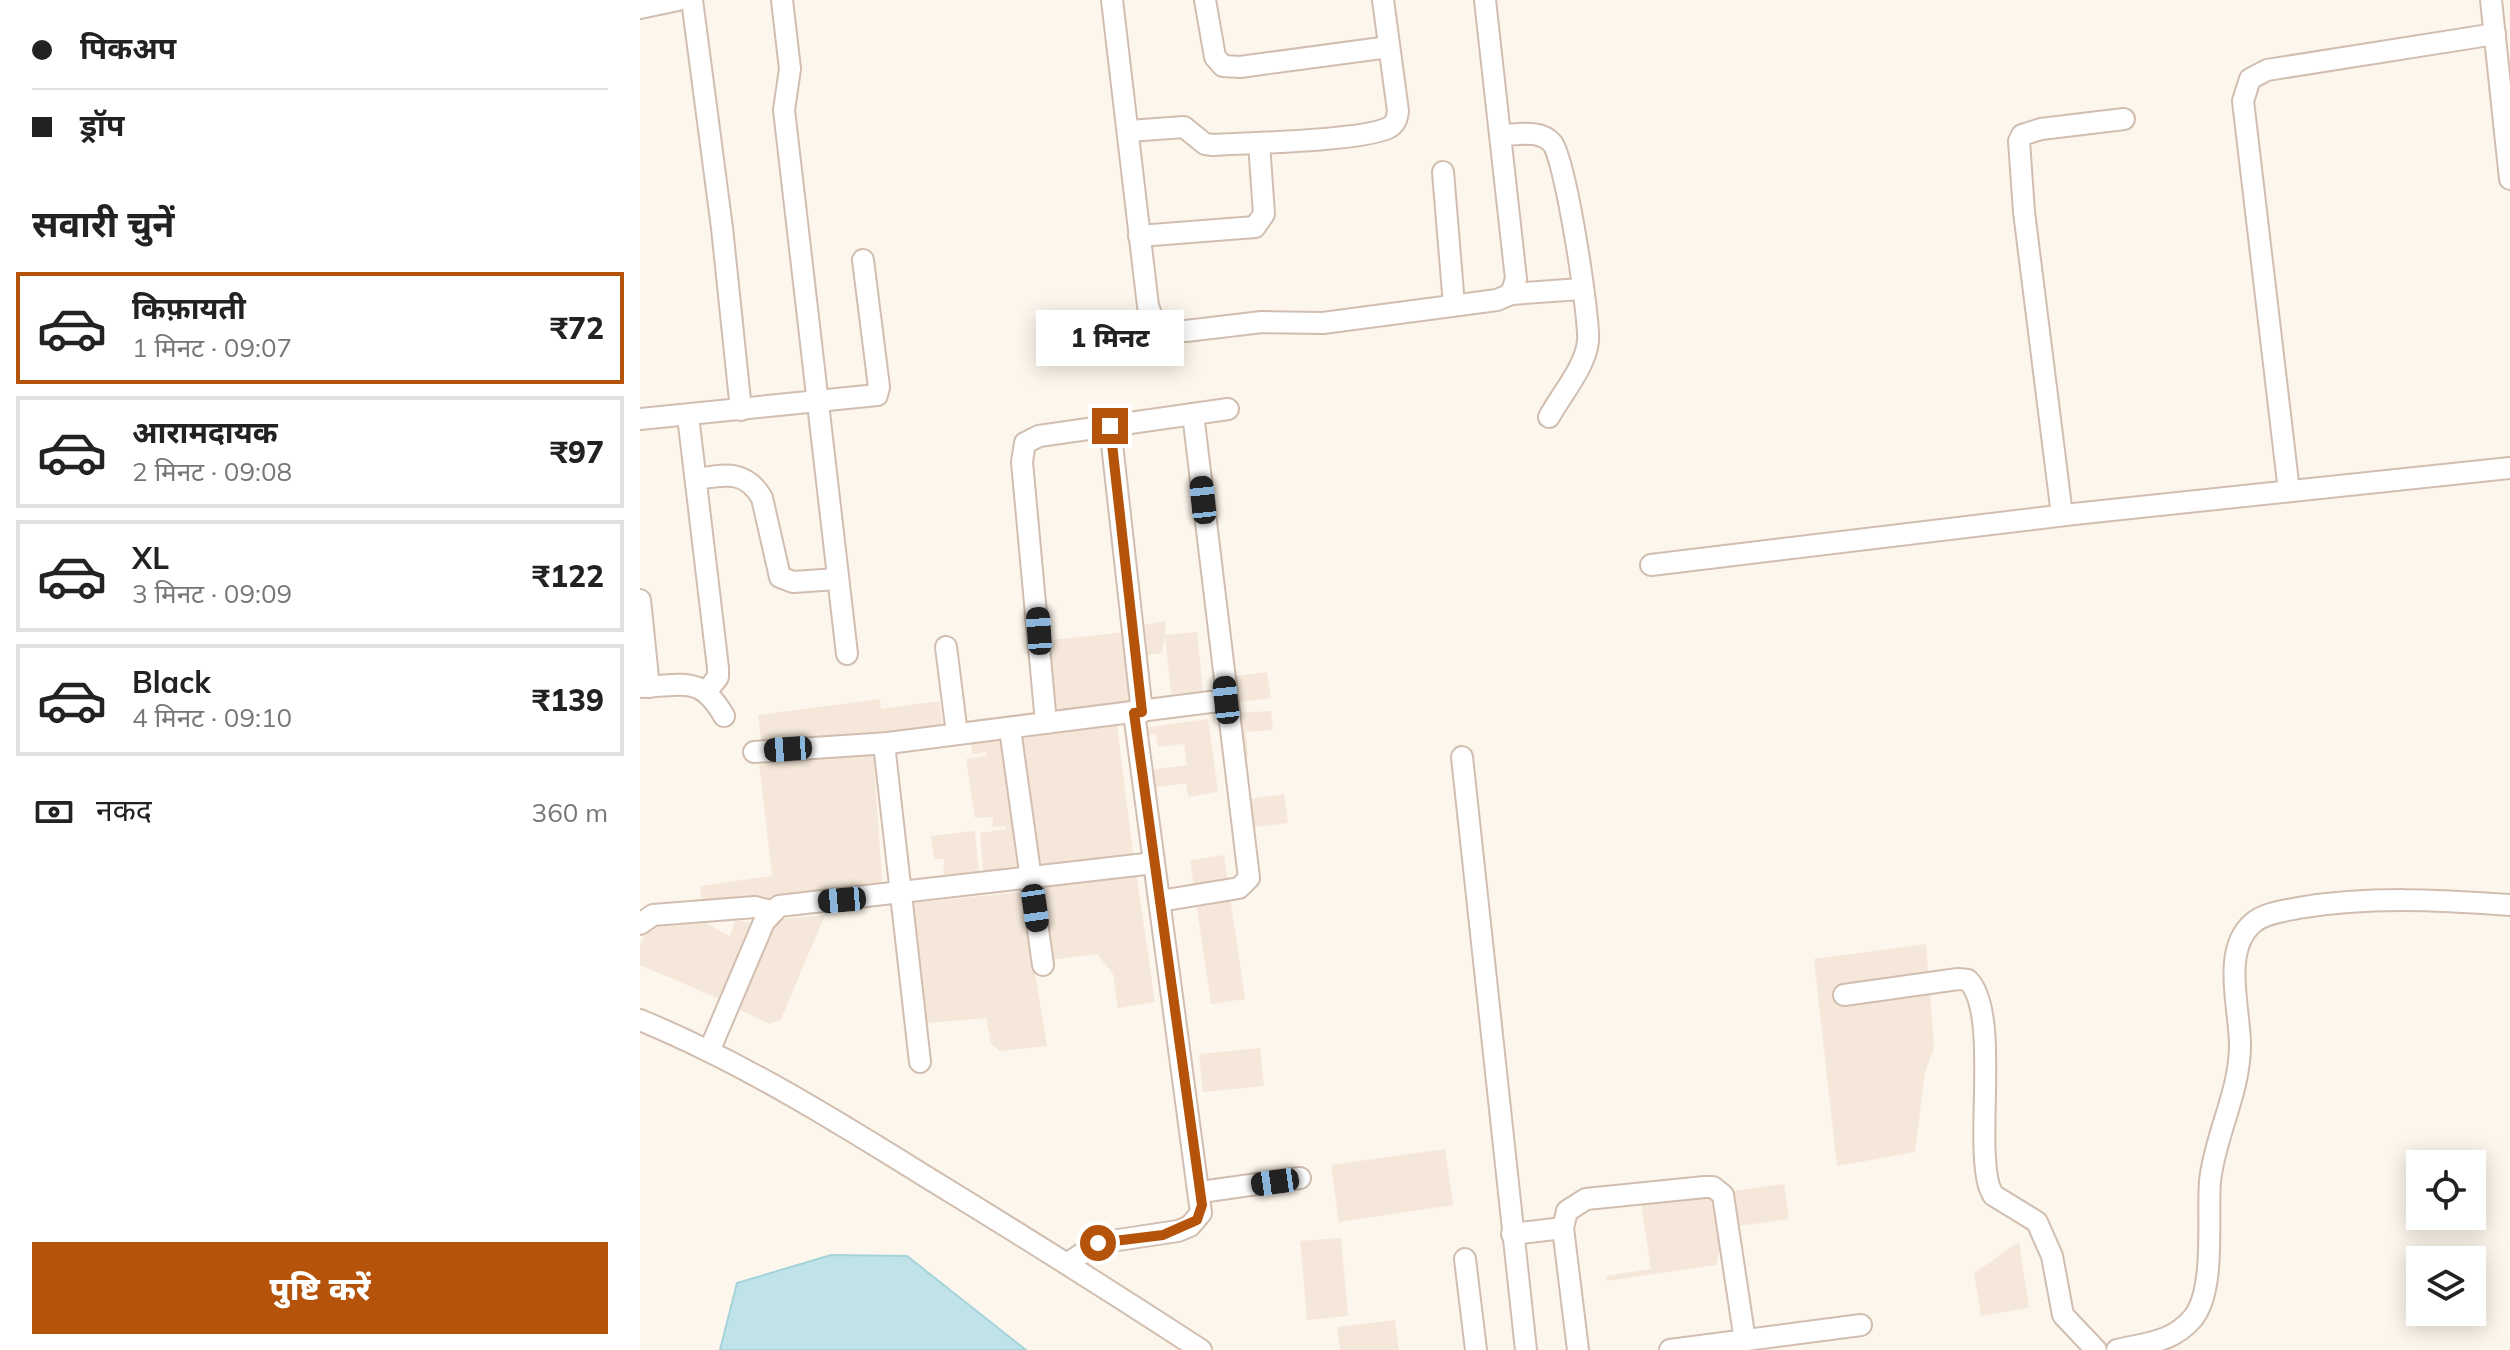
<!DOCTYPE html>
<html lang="hi">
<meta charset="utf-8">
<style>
:root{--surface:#fff;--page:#f6f6f6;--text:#222;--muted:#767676;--line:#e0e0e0;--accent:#b45309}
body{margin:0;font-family:Mulish,"Noto Sans Devanagari",sans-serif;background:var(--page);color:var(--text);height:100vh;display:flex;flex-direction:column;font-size:30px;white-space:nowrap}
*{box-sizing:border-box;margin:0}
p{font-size:26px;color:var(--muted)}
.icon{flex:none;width:44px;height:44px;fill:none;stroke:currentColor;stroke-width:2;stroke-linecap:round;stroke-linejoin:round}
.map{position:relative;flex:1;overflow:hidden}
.sheet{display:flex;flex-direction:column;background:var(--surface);width:640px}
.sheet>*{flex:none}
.guide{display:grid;align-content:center;height:176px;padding:0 32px;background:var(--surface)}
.controls{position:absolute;left:1766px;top:1150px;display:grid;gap:16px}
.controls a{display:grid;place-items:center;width:80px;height:80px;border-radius:0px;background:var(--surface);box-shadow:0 4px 20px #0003;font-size:40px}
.end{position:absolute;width:36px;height:36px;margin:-18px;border:10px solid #b45309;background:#fff;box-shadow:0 0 0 4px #fff}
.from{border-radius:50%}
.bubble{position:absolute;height:56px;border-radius:0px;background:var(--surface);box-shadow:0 4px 20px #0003;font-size:26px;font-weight:800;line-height:56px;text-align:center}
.car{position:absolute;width:24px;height:48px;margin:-24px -12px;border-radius:10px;box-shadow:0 0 6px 2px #0007;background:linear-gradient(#222 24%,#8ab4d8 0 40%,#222 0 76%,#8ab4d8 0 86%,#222 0)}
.guide b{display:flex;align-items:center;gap:28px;height:76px;font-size:30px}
.guide b+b{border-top:2px solid var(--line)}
.guide i{width:20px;height:20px;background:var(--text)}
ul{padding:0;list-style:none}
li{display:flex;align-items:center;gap:24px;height:112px;margin:0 16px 12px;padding:0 16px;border:4px solid var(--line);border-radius:0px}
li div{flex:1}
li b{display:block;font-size:30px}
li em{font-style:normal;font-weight:800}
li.selected{border-color:var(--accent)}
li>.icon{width:72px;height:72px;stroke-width:1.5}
h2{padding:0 32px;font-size:36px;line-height:96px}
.pay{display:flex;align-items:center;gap:20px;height:88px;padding:0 32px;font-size:30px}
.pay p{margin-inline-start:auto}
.cta{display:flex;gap:16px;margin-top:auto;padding:16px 32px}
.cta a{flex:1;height:92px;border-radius:0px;background:var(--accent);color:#fff;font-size:32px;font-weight:800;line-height:92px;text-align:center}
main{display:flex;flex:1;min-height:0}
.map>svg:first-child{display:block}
.residential{fill:#f5e8da}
.water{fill:#bfe3e8;stroke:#a5d3da;stroke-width:2}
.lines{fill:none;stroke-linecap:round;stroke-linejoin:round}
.minor-casing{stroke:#d1beb0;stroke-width:24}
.minor{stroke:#fff;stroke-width:20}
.route{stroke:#b45309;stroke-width:10}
</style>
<main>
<section class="sheet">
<div class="guide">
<b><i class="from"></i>पिकअप</b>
<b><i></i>ड्रॉप</b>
</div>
<h2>सवारी चुनें</h2>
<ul>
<li class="selected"><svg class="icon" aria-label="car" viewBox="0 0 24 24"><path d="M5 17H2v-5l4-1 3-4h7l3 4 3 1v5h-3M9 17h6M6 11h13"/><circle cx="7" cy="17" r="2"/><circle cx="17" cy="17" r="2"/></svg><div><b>किफ़ायती</b><p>1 मिनट · 09:07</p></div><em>₹72</em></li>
<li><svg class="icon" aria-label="car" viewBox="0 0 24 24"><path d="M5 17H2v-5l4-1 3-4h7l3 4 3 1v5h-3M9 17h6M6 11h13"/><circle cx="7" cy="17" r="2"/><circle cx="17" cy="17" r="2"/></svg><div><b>आरामदायक</b><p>2 मिनट · 09:08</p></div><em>₹97</em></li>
<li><svg class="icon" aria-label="car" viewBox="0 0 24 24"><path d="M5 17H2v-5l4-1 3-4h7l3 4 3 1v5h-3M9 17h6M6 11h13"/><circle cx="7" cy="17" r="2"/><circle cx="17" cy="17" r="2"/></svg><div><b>XL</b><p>3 मिनट · 09:09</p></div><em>₹122</em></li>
<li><svg class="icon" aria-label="car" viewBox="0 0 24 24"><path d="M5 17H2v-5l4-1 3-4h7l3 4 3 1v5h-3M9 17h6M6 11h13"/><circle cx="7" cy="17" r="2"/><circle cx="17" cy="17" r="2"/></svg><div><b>Black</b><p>4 मिनट · 09:10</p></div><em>₹139</em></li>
</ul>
<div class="pay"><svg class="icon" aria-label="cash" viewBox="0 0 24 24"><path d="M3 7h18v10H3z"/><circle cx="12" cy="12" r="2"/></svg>नकद<p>360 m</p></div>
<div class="cta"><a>पुष्टि करें</a></div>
</section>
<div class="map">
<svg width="1870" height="1350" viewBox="0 0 1870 1350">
<rect width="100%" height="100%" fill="#fdf6ec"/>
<g class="residential">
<path d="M526,621L525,635L557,632L563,691L531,694L525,636L522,653L502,656L497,626Z"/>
<path d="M485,632L494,707L411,716L403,641Z"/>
<path d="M627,672L631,698L593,703L590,677Z"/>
<path d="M240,699L241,709L299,701L304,731L123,757L118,715Z"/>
<path d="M631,711L633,730L606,732L608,756L599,757L596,713Z"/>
<path d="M568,719L578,792L548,797L546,783L513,788L511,770L547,765L544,744L518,747L516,734L504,736L503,728Z"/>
<path d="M477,725L494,862L391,875L374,738Z"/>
<path d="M363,740L381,876L344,882L340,833L366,829V826L352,827L353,817L335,818L326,759L346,756V752L332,754L331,743Z"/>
<path d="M233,752L243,891L62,910L60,886L132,876L119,762Z"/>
<path d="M644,794L648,823L606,828L602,800Z"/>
<path d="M335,831L340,882L303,886L304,859H294L291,836Z"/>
<path d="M584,855L605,999L571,1004L550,860Z"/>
<path d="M496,871L515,1002L478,1008L473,974L457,954L403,961L393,886Z"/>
<path d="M382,892L407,1046L360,1051L351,1043L346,1018L276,1024L262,904Z"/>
<path d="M185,915L141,1019L130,1024L95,1008L130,920Z"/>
<path d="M95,921L111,922L82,1000L0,965V944L8,928L66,923L90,936Z"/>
<path d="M1286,944L1294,1048L1285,1072L1275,1152L1197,1166L1174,959Z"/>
<path d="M620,1048L624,1086L563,1092L559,1054Z"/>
<path d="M805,1149L813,1205L699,1222L691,1165Z"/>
<path d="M1144,1184L1149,1219L1084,1228L1076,1265L967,1281L966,1276L1011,1269L1001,1204Z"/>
<path d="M701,1238L708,1316L667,1320L660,1241Z"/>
<path d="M1379,1242L1389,1308L1341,1316L1334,1273Z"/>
<path d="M755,1320L759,1350H700L697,1327Z"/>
</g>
<path class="water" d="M191,1255L267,1256L386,1350H80L97,1283Z"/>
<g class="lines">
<defs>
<g id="minor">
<path d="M52,0L82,228L101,410"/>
<path d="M142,0L150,69L144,110L207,654"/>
<path d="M472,0L508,306L515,324L531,331H546L622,322L683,323L857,300L871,294L876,279L845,0"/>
<path d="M565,0L575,57L583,66L600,67L749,47"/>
<path d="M1851,0L1870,179"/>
<path d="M0,8L38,0"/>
<path d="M489,131L544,127L565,144L573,145C606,143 726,141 750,127C756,123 757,118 758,111L743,0"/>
<path d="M860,135C876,135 900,129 912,143C925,156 950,318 948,341C946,366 921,395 909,417"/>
<path d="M803,172L814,305"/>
<path d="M499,236L615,227L624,214L619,143"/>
<path d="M871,294L941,289"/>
<path d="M48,416L78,668V677L67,691"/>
<path d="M0,419L237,395L239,387L223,260"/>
<path d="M470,426L502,712"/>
<path d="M56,479C85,475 105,469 122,498L140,577L153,582L197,579"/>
<path d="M1649,491L1603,101L1610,79L1627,70L1855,34"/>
<path d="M1422,515L1384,212L1379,141L1382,135L1401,129L1484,119"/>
<path d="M1011,565L1434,514L1870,468"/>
<path d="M0,600L9,687"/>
<path d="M306,647L317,734"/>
<path d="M0,687C43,686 60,674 84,716"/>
<path d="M406,723L382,462L385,443L399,436L588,409"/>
<path d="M370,729L403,965"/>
<path d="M114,752L248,743"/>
<path d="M822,757L886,1350"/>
<path d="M520,901L599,888L609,878L553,414"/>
<path d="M0,924L13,915L115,907L131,911"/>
<path d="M1204,995L1318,979L1328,980C1360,1013 1335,1138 1349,1186L1353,1195L1397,1222L1412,1256L1423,1315L1456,1350"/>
<path d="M0,1020C104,1063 198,1122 293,1181C383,1236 472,1292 561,1350"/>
<path d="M70,1049L124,922L139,906L514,863"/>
<path d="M280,1062L245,753L248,743L586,700"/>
<path d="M561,1192L660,1178"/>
<path d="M872,1234L923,1228"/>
<path d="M825,1259L836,1350"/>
<path d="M428,1263L458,1243L538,1231L550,1226L561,1213L494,713"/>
<path d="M938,1350L923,1228L927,1211L946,1199L1065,1187H1073L1083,1195L1105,1341"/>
<path d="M1030,1350L1221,1325"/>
<path d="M1477,1350C1506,1343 1532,1343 1553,1318C1576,1290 1567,1217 1570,1181C1575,1135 1600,1092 1600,1045C1600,1009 1581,950 1613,923C1624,913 1644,911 1658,908C1730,896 1798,900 1870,905"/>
</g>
</defs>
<use href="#minor" class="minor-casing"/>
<use href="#minor" class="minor"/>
</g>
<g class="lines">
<path class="route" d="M458,1243L523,1235L557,1220L562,1205L494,713L502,712L470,426"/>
</g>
</svg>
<div class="controls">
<a><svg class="icon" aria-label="locate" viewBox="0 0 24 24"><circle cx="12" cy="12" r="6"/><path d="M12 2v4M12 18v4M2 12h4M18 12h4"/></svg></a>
<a><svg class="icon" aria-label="layers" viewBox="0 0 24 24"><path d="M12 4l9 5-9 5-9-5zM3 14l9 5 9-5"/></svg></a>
</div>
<i class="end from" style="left:458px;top:1243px"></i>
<i class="end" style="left:470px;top:426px"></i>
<div class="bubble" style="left:396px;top:310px;width:148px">1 मिनट</div>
<i class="car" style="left:563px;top:500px;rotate:354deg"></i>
<i class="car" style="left:399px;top:631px;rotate:356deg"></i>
<i class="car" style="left:586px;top:700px;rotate:354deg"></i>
<i class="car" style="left:148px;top:749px;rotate:266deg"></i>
<i class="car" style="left:202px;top:900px;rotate:265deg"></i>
<i class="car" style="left:395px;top:908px;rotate:172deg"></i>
<i class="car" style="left:635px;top:1182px;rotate:262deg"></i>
</div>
</main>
